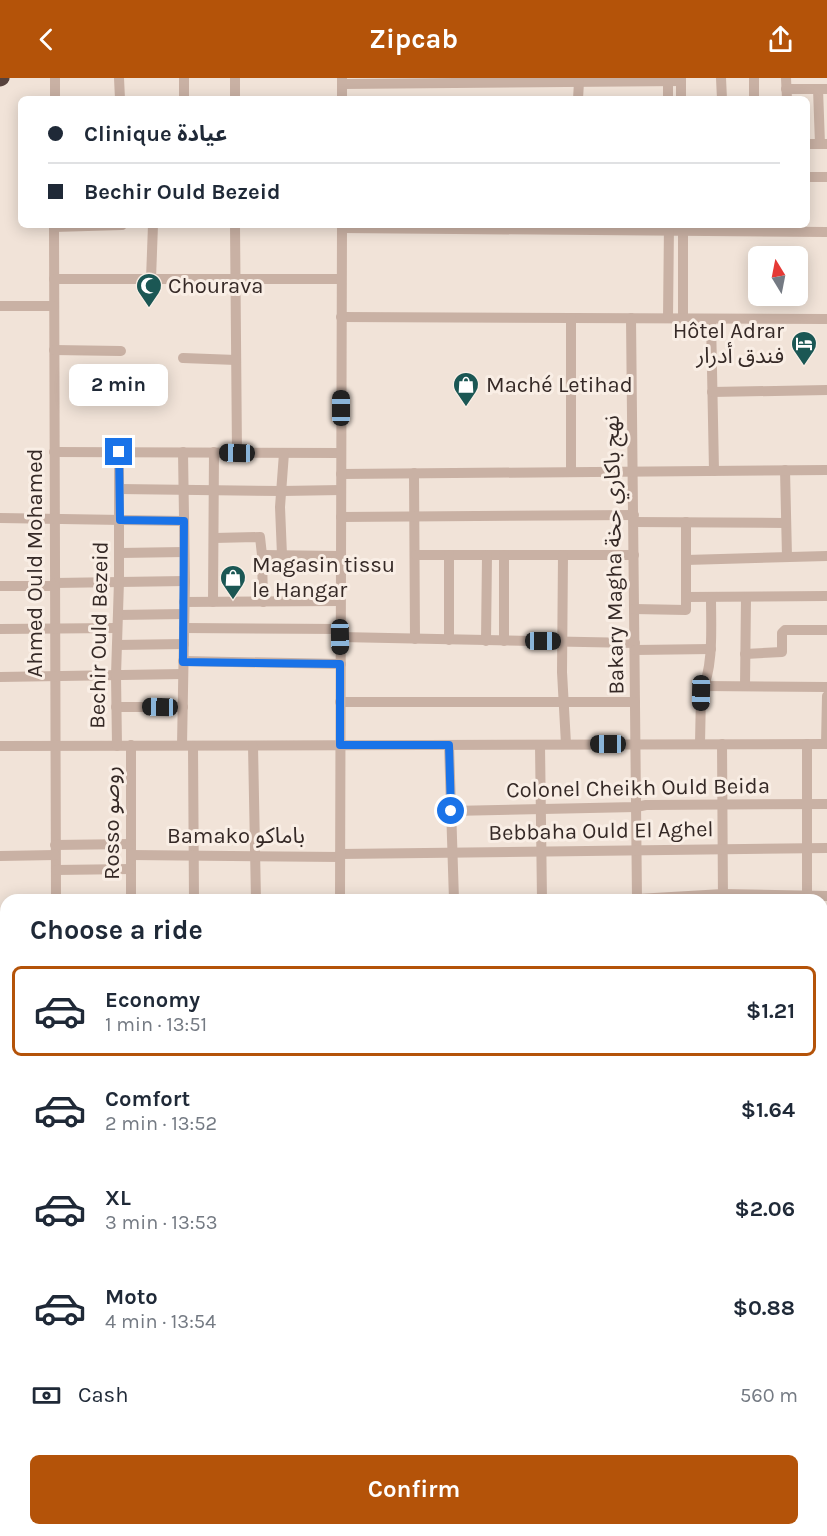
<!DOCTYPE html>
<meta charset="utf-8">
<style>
:root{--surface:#fff;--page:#f2f2f3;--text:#1f2937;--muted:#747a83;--line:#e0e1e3;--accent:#b45309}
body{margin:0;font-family:Karla,"Noto Sans Arabic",sans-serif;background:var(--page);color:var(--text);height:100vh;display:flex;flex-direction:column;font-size:22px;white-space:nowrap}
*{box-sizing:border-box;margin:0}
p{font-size:20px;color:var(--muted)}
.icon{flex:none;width:33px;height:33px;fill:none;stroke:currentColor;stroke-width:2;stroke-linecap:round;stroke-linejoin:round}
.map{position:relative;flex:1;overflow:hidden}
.panel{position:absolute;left:0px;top:816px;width:828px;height:642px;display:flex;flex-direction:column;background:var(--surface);border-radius:18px 18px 0 0;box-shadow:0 3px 15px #0003}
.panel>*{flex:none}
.guide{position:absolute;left:18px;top:18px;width:792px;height:132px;border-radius:9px;box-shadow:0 3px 15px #0003;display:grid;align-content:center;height:132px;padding:0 30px;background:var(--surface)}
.needle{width:39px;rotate:350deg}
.buttons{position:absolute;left:748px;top:168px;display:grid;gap:12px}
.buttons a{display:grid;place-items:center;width:60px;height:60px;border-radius:9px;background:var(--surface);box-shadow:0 3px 15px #0003;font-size:30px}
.end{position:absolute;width:27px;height:27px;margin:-14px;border:8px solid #1a73e8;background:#fff;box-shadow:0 0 0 3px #fff}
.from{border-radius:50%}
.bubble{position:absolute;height:42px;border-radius:9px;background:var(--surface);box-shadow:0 3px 15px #0003;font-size:20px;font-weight:700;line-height:42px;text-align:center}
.car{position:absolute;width:18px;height:36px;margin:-18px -9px;border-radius:8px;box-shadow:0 0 4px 2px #0007;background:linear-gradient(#222 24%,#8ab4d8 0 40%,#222 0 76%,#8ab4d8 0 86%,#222 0)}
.guide b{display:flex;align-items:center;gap:21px;height:57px;font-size:22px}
.guide b+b{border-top:2px solid var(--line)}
.guide i{width:15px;height:15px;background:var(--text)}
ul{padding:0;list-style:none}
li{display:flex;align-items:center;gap:18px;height:90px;margin:0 12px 9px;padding:0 18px;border:3px solid transparent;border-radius:9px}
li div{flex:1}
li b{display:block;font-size:22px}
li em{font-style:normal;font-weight:700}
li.selected{border-color:var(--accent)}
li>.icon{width:54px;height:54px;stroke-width:1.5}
h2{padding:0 30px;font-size:27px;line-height:72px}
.pay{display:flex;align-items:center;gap:15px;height:66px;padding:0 30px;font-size:22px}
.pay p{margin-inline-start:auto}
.cta{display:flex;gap:12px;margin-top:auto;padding:12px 30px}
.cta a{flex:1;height:69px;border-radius:9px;background:var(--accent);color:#fff;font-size:24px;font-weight:700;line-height:69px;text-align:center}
header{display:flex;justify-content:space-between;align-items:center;height:78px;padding:0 30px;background:var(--accent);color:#fff;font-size:27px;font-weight:700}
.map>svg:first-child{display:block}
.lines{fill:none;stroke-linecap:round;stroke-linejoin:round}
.minor{stroke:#c9b1a4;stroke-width:10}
.highway{stroke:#56423d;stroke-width:15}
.route{stroke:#1a73e8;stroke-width:8}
.labels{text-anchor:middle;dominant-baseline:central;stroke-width:6;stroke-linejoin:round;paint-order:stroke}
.poi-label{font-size:22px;fill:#352926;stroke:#f9eee5;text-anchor:start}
.street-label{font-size:22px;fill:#352926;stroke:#f9eee5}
</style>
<header><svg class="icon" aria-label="back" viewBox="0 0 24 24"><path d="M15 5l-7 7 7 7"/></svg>Zipcab<svg class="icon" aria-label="share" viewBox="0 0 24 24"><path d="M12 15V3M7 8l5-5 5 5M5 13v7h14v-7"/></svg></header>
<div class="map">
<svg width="827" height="1458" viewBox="0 0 827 1458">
<rect width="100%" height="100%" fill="#f1e3d8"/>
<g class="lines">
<g class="minor">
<path d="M119,0L120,21"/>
<path d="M184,0V21"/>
<path d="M681,0V21"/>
<path d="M721,0L722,21"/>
<path d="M786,0L787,21"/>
<path d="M342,6L681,3"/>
<path d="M786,11H827"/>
<path d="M818,11L820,66"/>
<path d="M55,21V0"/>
<path d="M235,21V0"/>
<path d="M342,21V0"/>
<path d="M578,21L579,4"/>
<path d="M668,21V0"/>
<path d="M754,21V0"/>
<path d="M807,66H827"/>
<path d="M807,99H827"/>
<path d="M54,147L56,822"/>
<path d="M235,147L237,375"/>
<path d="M683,147V240"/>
<path d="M54,149L122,147"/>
<path d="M342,150L827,154"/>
<path d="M54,201H341"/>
<path d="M151,201L153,147"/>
<path d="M0,228H54"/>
<path d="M341,239L827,241"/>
<path d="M571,240V394"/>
<path d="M631,240L637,822"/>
<path d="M668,240L669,147"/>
<path d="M711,241L714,393"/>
<path d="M54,272L121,273"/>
<path d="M183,280L236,282"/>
<path d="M712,314L827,312"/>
<path d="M54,374L341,375"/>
<path d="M785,392L787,479"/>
<path d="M414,395L415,561"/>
<path d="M341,396L827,392"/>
<path d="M119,411L282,413L341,412"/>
<path d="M341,439L634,437"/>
<path d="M0,440L184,443"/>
<path d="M634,444L786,445"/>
<path d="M214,460L260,459L262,477L263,524"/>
<path d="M120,475L184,474"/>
<path d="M262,477L340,478"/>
<path d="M282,477L280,429L284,375"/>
<path d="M416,477H634"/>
<path d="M563,477L562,594L566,666"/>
<path d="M686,482L827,478"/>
<path d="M55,505L185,503"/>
<path d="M0,508H55"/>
<path d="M686,519L827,518"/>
<path d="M184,524L340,523"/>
<path d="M213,524L214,374"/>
<path d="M634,531L686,532V444"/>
<path d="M118,537L184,536"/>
<path d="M184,550L340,551"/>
<path d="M0,551L117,550"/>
<path d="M340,559L635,565"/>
<path d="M449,562V477"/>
<path d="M486,563L487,477"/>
<path d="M504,563V477"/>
<path d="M117,567L184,566"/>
<path d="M635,572L711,571"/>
<path d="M745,576L782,574V555L785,552H827"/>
<path d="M183,583L341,586"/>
<path d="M0,599L183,596"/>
<path d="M704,608L827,609"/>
<path d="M745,608L746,520"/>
<path d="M340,624H635"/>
<path d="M116,629H183"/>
<path d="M700,666L701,615C714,589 711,549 711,520"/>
<path d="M722,666L723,822"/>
<path d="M826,666L827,618"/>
<path d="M131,667V822"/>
<path d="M182,667L185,503L183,374"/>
<path d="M449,667L454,822"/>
<path d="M540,667L542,822"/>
<path d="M0,668L827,666"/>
<path d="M117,668L116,597L119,503V374"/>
<path d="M193,668L194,822"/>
<path d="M253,668L256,822"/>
<path d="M451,733L636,729L646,727L827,726"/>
<path d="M55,767L131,766"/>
<path d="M340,776L827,770"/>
<path d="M131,777L340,779"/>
<path d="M0,778L55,777"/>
<path d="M56,792L131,791"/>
<path d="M340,822L342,147"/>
<path d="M443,822L637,821L723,816L827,818"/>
<path d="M807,822V666"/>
<path d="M822,865H827"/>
<path d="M0,909H6"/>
<path d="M822,912H827"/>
<path d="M822,961H827"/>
<path d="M0,965L6,971"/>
<path d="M822,1029H827"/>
<path d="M822,1094H827"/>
<path d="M822,1169L827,1166"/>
<path d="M822,1186H827"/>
<path d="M822,1262H827"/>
<path d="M0,1415L6,1409"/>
<path d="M515,1452V1458"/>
<path d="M330,1458L331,1452"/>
<path d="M638,1458V1452"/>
</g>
<path class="highway" d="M0,1L2,0"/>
</g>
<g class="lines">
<path class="route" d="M119,374L120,442L184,443L183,584L340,586V667H449L451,733"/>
</g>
<defs>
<symbol id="mosque-pin" viewBox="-11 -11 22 30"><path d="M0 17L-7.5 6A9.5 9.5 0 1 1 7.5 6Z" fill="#1b5754" stroke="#f9eee5"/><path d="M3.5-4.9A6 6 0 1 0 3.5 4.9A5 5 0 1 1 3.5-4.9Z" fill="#fff"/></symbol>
<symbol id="hotel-pin" viewBox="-11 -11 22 30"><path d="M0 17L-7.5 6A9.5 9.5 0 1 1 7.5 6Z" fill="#1b5754" stroke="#f9eee5"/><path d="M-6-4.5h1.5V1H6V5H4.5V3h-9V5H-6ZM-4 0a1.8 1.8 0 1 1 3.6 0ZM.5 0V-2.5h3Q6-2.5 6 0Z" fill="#fff"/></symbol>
<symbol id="shop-pin" viewBox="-11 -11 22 30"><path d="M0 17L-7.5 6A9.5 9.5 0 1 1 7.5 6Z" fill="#1b5754" stroke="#f9eee5"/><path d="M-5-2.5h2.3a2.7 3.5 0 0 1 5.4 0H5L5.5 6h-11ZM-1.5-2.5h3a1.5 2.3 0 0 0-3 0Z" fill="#fff"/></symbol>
</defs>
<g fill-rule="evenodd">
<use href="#mosque-pin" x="134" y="193" width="30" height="40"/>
<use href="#hotel-pin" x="789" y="251" width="30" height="40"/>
<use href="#shop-pin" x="451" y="292" width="30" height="40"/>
<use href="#shop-pin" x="218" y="485" width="30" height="40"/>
</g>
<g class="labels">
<g class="poi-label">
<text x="168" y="208">Chourava</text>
<text x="784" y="253" text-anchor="end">Hôtel Adrar<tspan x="784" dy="25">فندق أدرار</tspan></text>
<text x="486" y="307">Maché Letihad</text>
<text x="252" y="487">Magasin tissu<tspan x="252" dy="25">le Hangar</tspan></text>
</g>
<g class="street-label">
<text transform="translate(614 477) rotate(-91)">Bakary Magha نهج باكاري حخة</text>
<text transform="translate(35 485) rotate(-90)">Ahmed Ould Mohamed</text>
<text transform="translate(99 557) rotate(-89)">Bechir Ould Bezeid</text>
<text transform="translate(638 710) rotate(-1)">Colonel Cheikh Ould Beida</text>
<text transform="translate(112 745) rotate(-90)">Rosso روصو</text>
<text transform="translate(601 753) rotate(-1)">Bebbaha Ould El Aghel</text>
<text x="236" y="758">Bamako باماكو</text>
</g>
</g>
</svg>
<div class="buttons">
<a><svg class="needle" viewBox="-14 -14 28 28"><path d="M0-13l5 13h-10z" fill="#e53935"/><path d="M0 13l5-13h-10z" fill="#747a83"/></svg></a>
</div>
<i class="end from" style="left:451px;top:733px"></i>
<i class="end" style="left:119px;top:374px"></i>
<div class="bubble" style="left:69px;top:286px;width:99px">2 min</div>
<i class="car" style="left:341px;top:330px;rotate:0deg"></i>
<i class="car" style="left:237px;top:375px;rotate:271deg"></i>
<i class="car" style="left:340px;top:559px;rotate:179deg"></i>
<i class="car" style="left:543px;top:563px;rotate:90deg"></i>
<i class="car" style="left:701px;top:615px;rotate:181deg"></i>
<i class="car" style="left:160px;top:629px;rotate:271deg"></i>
<i class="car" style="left:608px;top:666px;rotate:270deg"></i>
<div class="guide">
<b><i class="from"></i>Clinique عيادة</b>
<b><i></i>Bechir Ould Bezeid</b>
</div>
<section class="panel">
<h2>Choose a ride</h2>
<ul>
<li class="selected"><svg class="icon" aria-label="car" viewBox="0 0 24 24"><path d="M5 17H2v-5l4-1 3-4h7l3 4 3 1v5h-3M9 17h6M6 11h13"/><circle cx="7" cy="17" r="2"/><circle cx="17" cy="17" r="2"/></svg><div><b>Economy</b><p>1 min · 13:51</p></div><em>$1.21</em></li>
<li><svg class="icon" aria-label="car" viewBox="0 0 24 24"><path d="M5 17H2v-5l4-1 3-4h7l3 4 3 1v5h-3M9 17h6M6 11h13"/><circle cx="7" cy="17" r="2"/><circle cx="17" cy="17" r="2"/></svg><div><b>Comfort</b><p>2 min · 13:52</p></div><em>$1.64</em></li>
<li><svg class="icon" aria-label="car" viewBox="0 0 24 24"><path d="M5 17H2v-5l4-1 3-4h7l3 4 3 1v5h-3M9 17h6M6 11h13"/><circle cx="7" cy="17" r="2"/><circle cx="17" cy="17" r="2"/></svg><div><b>XL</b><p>3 min · 13:53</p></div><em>$2.06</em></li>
<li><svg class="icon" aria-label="car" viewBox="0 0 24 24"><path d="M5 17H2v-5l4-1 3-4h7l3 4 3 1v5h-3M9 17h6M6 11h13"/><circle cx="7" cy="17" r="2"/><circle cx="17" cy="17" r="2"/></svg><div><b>Moto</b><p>4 min · 13:54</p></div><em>$0.88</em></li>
</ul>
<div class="pay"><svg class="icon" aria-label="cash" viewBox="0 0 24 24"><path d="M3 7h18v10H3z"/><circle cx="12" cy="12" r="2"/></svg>Cash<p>560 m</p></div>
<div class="cta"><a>Confirm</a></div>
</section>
</div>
